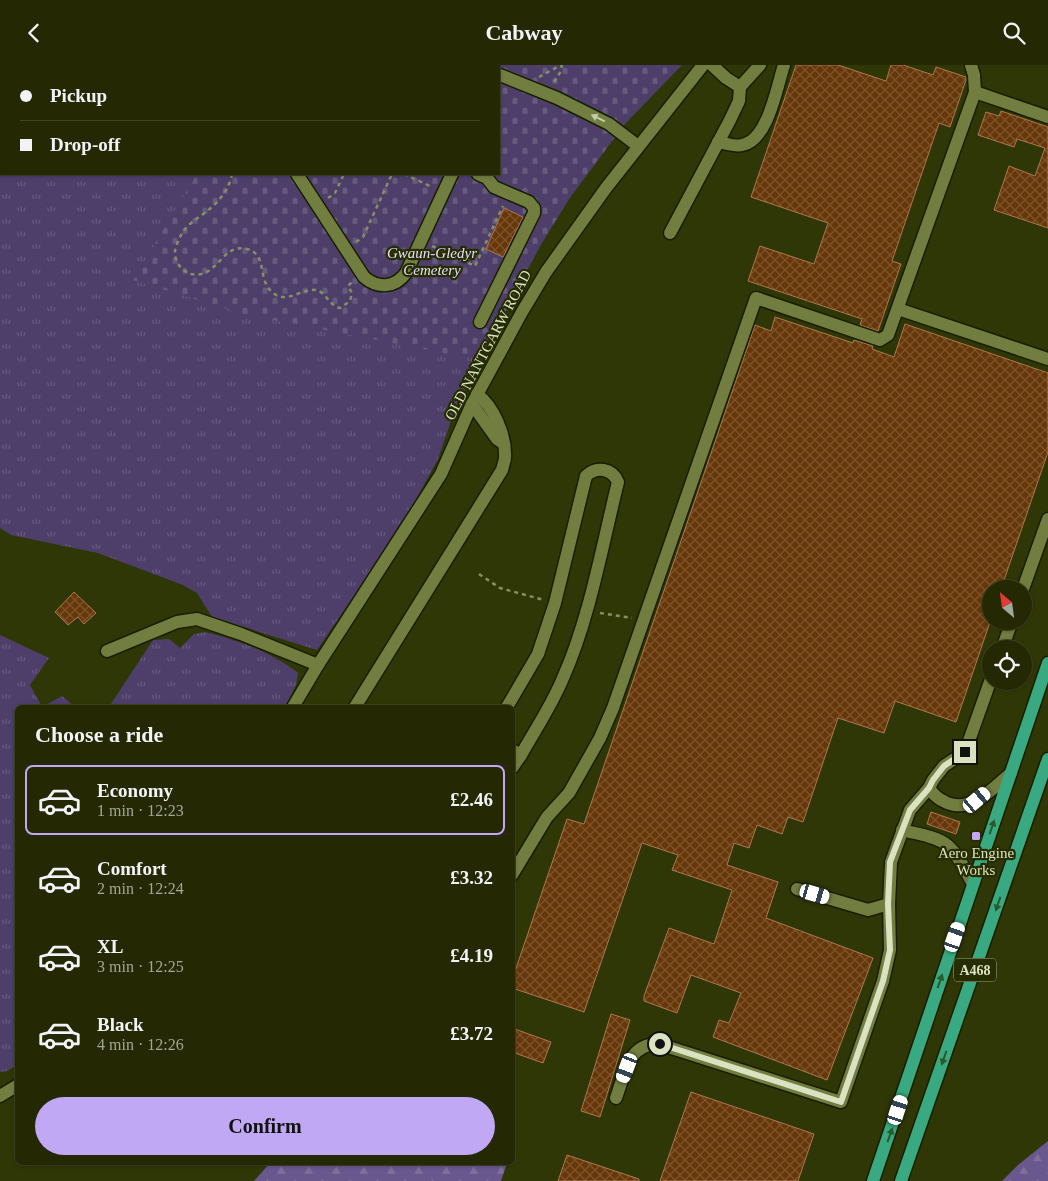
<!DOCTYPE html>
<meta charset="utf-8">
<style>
:root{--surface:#242904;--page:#2c310e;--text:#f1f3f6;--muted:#a3a69a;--line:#414526;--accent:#c0a8f4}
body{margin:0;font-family:"Times New Roman",serif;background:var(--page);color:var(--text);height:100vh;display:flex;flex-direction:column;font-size:19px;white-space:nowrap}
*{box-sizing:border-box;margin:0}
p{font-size:16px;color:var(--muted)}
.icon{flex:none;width:28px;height:28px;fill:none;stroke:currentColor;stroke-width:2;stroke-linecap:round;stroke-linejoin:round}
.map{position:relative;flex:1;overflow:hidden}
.drawer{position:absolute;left:15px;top:640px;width:500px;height:460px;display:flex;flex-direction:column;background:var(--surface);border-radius:8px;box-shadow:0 1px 4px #0004,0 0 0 1px var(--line)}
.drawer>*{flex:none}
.hud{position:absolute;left:0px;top:0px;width:500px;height:110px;box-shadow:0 1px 4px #0004,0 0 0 1px var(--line);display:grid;align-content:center;height:110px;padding:0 20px;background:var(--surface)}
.needle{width:32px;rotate:331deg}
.fabs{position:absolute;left:982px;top:515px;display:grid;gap:10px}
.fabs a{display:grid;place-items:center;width:50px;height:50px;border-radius:50%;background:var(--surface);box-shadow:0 1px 4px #0004,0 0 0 1px var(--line);font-size:25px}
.end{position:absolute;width:22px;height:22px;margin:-11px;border:6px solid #dbe2c2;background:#111;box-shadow:0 0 0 2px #111}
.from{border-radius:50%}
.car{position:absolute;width:15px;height:30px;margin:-15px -8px;border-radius:6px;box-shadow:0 0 4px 1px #0007;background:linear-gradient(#fff 24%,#345 0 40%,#fff 0 76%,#345 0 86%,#fff 0)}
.hud b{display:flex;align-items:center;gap:18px;height:48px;font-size:19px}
.hud b+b{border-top:1px solid var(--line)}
.hud i{width:12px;height:12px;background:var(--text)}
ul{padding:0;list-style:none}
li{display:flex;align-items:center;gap:15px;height:70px;margin:0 10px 8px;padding:0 10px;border:2px solid transparent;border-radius:8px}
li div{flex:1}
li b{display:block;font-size:19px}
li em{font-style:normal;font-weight:600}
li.selected{border-color:var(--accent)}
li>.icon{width:45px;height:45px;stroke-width:1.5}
h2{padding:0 20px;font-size:22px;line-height:60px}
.button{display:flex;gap:10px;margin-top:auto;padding:10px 20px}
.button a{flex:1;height:58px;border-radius:30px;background:var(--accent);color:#111;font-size:20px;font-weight:600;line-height:58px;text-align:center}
header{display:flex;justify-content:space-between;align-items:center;height:65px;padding:0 20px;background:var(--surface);font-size:22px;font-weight:600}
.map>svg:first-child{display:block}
.grass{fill:url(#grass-tufts)}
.forest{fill:url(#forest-firs)}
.cemetery{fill:url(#cemetery-stones)}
.building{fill:url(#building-cross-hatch);stroke:#ac774f}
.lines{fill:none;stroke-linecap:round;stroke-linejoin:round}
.minor-casing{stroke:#191e00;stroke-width:15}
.major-casing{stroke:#191e00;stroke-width:15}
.path{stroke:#878e65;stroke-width:2.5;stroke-dasharray:4 4;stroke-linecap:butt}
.minor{stroke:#727e40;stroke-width:12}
.major{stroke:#38a980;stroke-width:12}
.oneway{fill:#c6cea8}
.oneway2{fill:#2c582d}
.route{stroke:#dbe2c2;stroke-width:6}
.poi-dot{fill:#c0a8f4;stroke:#262d00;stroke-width:2}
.labels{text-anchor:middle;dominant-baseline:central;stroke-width:4.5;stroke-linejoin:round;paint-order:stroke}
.shield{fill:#262d00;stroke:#a5ac88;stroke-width:1}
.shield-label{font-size:14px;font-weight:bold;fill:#dbe2c2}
.park-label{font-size:15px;font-style:italic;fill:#e7ddff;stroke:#262d00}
.street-label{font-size:15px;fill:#dbe2c2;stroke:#262d00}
.poi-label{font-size:15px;fill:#dbe2c2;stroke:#262d00}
</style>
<header><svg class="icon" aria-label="back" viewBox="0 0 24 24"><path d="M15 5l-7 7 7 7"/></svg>Cabway<svg class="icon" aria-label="search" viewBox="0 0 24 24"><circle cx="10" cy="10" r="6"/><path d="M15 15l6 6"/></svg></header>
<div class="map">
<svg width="1048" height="1116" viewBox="0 0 1048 1116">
<defs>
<pattern id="grass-tufts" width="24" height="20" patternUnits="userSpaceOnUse" patternTransform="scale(1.25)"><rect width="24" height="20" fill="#4d3f6a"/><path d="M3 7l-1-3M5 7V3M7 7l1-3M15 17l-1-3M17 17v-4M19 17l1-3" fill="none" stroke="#665a7e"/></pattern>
<pattern id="forest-firs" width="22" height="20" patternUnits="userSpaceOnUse" patternTransform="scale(1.25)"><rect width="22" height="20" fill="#69588d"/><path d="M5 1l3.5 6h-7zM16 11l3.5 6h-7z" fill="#7e709b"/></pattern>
<pattern id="cemetery-stones" width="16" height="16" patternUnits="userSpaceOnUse" patternTransform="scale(1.25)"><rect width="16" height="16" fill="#4d3f6a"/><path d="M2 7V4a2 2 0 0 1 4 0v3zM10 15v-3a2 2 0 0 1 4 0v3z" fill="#665a7e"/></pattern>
<pattern id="building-cross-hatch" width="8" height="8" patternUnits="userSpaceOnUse" patternTransform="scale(1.25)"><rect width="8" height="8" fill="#67370a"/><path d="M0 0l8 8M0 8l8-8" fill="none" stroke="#7c542c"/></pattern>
</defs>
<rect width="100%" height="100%" fill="#303706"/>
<g class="grass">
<path d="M0,0H496L1,1V109H230L517,196L569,134L540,181L472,309L452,353L438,394L409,447L364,516L317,585L212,552L197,528L183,520L98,488L11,470L0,463Z"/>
<path d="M205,567C237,575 272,587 298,608L296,620L285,642H109L153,575L169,574L180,583L194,569Z"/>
<path d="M0,570L49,593L30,620L42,642L62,631L75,642H18L17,1000L7,1006L0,1007Z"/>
</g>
<g class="forest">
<path d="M1048,1076V1116H1002L1018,1100Z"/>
<path d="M270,1098H507L501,1116H254Z"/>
</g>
<path class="cemetery" d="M470,0H682L624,60L569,134L540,181L480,295L243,249L133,215L197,109H499V1H469Z"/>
<g class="building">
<path d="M796,0H838L886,16L891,0H903L933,10L936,2L966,12V15L950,62L939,58L892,196L901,199L878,266L860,260L862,254L748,216L760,181L814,199L828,158L751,132Z"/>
<path d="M1001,46L1048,62V163L994,145L1009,101L1035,111L1045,83L1017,74L1014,82L978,70L986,47L999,51Z"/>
<path d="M504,143L523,152L503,192L486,184Z"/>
<path d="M775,252L853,278L854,275L873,281L872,284L894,292L905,259L1048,308V387L1001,524H991V554L956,657L895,636L884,668L838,653L803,757L788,752L782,769L757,760L749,783L734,778L727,800L778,817L766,853L873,893L827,1015L713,972L719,955L729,958L741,928L691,910L677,948L644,936V931L669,863L714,879L732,825L672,805L678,790L642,778L584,947L512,923V915L567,754L584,759L755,260L771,266Z"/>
<path d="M74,527L96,548L84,559L78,552L68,560L55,547Z"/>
<path d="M931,747L960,757L956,769L927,759Z"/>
<path d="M611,949L630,955L600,1052L581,1046Z"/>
<path d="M512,963L551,977L543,998L512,987Z"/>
<path d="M691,1027L814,1069L798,1116H660Z"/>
<path d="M567,1090L639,1114V1116H558Z"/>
</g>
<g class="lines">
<defs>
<g id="minor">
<path d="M712,0L726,13L740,22L760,0"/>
<path d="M500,10L557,33L609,59L638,81"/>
<path d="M975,27L1048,52"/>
<path d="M718,77C725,78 735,82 742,80C768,76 777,21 784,0"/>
<path d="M297,109L364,212C378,224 395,223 406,208L452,109"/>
<path d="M478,109L487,113L494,122L529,137L534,143V148L480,257"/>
<path d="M670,168L730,55L739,36L740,22"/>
<path d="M898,244L1048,294"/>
<path d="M472,339L497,374L503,378"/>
<path d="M1023,524L1048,454"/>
<path d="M1002,584L1012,556"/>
<path d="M107,586L177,557L197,554L241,569L318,600"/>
<path d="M293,642L318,600L441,409L472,339L522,247L546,207L606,123L703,0"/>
<path d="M355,642L502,405C503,400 506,394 505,389C505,369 494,342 477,329"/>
<path d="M507,642L538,589L555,538L586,411C596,401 612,403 618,417C602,481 590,552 563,613C552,640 535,665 521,690"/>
<path d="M512,685L521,690L512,703"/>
<path d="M929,723C934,731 939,734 947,738C972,748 993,723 1011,708"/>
<path d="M902,765C916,769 936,771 947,780C959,790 966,807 973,819"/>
<path d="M512,810L547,752L569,728L600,673L613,643L756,233L880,275L888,270L975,27L974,10L971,0"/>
<path d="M797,824L868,845L889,839"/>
<path d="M0,1031L18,1020"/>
<path d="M616,1033C625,1009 628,978 659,979L841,1037L883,916L890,885L889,839L891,797L910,745L929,723L933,715L944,701L965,687L991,614"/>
</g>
<g id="major">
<path d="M873,1116L1048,598"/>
<path d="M901,1116L1048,694"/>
</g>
</defs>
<use href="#minor" class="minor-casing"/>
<use href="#major" class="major-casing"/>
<g class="path">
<path d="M539,12L561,0"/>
<path d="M554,17L561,6L562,0"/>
<path d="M232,109C230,120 224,130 216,138C201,154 185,156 177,179C175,184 174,188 176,194C178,201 184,207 191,209C217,215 222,177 247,184C267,189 258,212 270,225C285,242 300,223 316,225C326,227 329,241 340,243L350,236L352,228L348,221L353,216"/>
<path d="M404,109L432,122"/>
<path d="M328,133L335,128L344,109"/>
<path d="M356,177L363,172L392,109"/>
<path d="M432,181L475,201L503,141"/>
<path d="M479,509L500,523L544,535"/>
<path d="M600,548L632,553"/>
</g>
<use href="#minor" class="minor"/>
<use href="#major" class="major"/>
</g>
<defs><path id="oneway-solid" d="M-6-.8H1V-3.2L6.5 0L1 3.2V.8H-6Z" transform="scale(1.25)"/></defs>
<use class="oneway" href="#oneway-solid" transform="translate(598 53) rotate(-154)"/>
<g class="oneway2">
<use href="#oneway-solid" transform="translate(992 762) rotate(-71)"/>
<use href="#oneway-solid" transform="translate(998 839) rotate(109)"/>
<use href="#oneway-solid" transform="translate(940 916) rotate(-71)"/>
<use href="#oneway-solid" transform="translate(944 993) rotate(109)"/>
<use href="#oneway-solid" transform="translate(890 1070) rotate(-70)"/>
</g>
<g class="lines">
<path class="route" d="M660,979L841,1037L883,916L890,885L888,839L890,797L910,745L929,723L933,715L944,701L965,687"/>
</g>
<rect class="poi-dot" x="971" y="766" width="10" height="10" rx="2.5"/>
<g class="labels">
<rect class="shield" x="954" y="893.5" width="42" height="23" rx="4"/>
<g class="shield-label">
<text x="975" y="905">A468</text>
</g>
<g class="park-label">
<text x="432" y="188">Gwaun-Gledyr<tspan x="432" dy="17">Cemetery</tspan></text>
</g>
<g class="street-label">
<text transform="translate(488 280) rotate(-62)">OLD NANTGARW ROAD</text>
</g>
<g class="poi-label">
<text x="976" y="788">Aero Engine<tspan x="976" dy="17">Works</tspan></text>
</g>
</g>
</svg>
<div class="fabs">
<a><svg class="needle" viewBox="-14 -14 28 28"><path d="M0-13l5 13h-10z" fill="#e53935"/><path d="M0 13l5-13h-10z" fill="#a3a69a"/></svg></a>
<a><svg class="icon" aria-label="locate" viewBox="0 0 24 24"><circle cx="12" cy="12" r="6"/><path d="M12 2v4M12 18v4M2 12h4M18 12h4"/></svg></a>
</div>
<i class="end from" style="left:660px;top:979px"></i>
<i class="end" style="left:965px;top:687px"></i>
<i class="car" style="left:977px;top:735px;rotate:50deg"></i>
<i class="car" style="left:815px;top:829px;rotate:106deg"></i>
<i class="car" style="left:955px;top:872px;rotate:19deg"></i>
<i class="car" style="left:627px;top:1003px;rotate:201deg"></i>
<i class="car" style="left:898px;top:1045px;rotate:18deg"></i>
<div class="hud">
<b><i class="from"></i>Pickup</b>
<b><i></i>Drop-off</b>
</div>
<section class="drawer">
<h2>Choose a ride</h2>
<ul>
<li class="selected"><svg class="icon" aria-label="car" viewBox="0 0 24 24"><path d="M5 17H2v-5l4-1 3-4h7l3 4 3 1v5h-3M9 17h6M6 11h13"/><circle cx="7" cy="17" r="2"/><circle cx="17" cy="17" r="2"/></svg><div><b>Economy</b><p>1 min · 12:23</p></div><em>£2.46</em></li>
<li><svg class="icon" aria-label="car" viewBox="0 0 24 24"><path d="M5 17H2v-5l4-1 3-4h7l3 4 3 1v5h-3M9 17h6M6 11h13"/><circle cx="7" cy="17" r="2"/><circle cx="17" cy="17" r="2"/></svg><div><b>Comfort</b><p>2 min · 12:24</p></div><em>£3.32</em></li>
<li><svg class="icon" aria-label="car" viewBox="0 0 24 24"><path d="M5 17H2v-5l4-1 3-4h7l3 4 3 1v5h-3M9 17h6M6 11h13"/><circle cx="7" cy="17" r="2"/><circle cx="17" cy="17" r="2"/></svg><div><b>XL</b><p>3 min · 12:25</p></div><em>£4.19</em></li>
<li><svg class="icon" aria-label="car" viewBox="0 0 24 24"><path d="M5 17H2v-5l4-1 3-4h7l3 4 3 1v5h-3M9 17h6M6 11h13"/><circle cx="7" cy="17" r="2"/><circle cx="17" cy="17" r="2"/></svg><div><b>Black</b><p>4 min · 12:26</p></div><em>£3.72</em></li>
</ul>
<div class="button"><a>Confirm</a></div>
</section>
</div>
